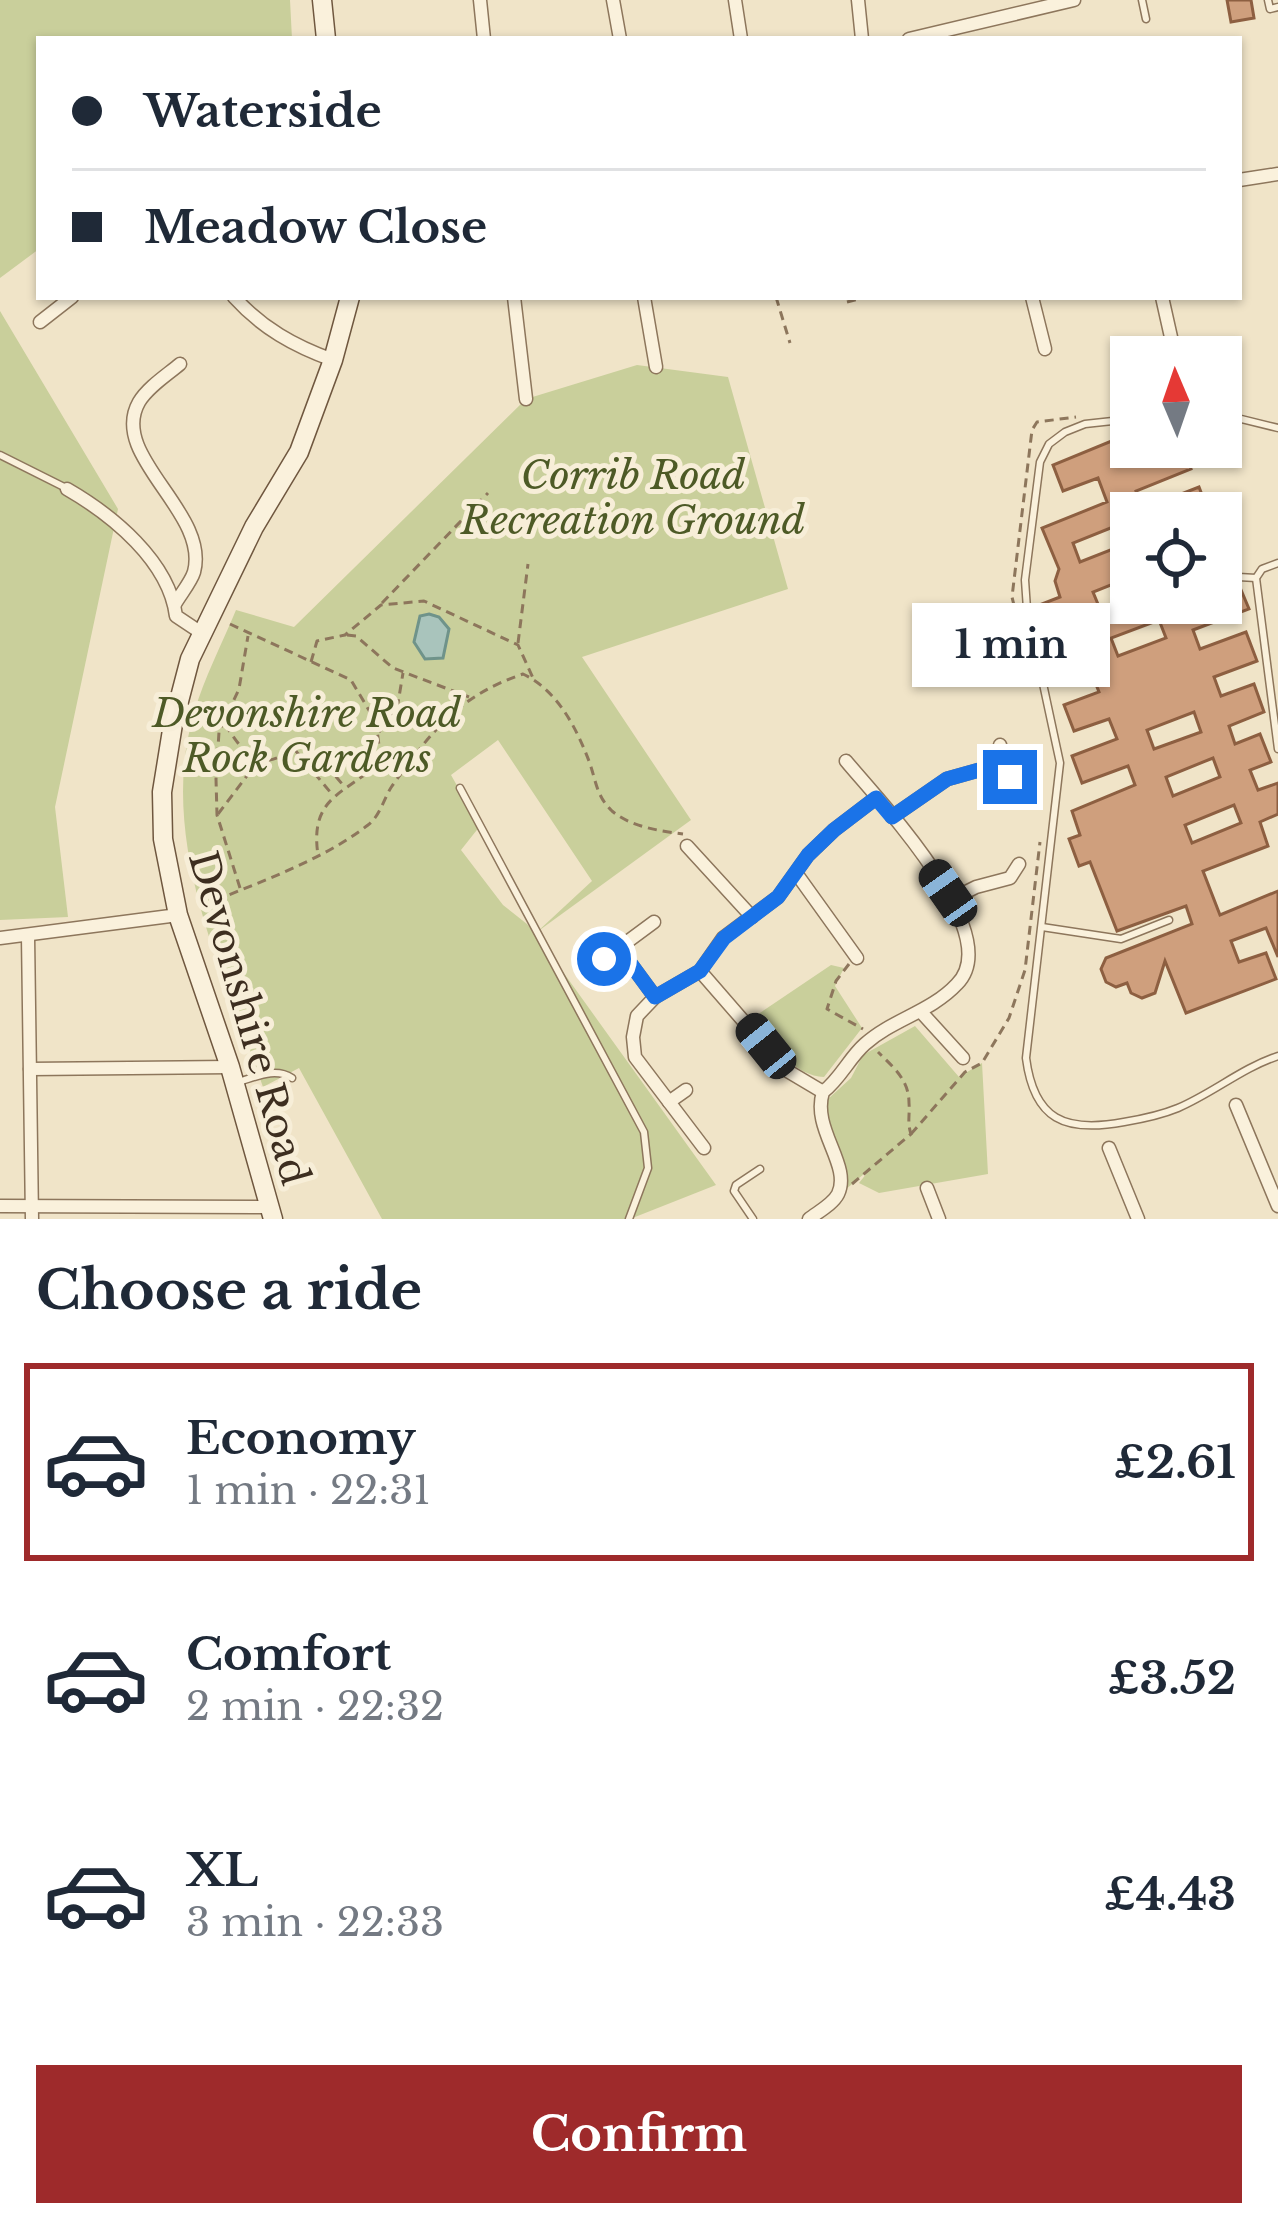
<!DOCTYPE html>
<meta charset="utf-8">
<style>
:root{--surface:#fff;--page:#f2f2f3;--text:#1f2937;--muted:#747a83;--line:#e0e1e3;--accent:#9e2a2b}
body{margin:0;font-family:"Libre Baskerville",serif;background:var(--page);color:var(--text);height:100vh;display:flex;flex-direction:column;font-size:45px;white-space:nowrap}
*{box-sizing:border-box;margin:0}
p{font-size:39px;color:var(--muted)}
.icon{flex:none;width:66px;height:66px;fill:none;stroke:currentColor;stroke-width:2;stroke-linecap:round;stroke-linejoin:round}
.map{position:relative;height:1219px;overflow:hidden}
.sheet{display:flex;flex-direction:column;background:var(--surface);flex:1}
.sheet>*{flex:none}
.banner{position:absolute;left:36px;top:36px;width:1206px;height:264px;border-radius:0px;box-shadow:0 3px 9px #0004;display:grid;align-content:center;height:264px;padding:0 36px;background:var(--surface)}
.needle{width:78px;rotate:358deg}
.tools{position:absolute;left:1110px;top:336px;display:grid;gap:24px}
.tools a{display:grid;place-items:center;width:132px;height:132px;border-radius:0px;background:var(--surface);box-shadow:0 3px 9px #0004;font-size:60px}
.end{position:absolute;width:54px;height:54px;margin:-27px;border:15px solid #1a73e8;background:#fff;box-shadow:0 0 0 6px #fff}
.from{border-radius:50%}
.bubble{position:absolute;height:84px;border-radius:0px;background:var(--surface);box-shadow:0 3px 9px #0004;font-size:39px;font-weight:700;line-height:84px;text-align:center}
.car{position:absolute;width:36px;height:72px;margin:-36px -18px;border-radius:15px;box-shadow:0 0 9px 3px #0007;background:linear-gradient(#222 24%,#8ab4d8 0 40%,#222 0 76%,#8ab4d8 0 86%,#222 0)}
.banner b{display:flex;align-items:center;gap:42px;height:114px;font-size:45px}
.banner b+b{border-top:3px solid var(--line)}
.banner i{width:30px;height:30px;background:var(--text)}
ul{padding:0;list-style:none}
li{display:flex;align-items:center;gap:36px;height:198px;margin:0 24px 18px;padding:0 12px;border:6px solid transparent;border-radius:0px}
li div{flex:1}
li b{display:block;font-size:45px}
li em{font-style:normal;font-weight:700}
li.active{border-color:var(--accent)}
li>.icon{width:108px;height:108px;stroke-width:1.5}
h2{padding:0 36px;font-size:54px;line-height:144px}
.action{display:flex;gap:24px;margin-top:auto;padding:24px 36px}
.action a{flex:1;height:138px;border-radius:0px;background:var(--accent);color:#fff;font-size:48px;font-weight:700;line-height:138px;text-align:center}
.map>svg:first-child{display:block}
.green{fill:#c9cf9b}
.water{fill:#a9c4bc;stroke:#6f938a;stroke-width:3}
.building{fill:#cf9f7d;stroke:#8d5f41;stroke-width:3;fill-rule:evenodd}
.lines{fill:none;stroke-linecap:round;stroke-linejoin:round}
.service-casing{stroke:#8d765c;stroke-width:9}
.minor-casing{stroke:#8d765c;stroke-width:15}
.secondary-casing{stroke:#6f573f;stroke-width:21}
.path{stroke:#8d765c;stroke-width:3;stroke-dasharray:9 6;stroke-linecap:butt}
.service{stroke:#faf1dc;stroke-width:6}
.minor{stroke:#faf1dc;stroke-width:12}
.secondary{stroke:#faf1dc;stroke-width:18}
.route{stroke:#1a73e8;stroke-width:15}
.labels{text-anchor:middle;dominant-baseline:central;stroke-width:10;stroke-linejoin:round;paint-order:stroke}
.park-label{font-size:39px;font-style:italic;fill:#4d5a26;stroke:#f7eed8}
.street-label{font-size:39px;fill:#3d2e20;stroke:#f7eed8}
</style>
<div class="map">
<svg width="1278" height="1219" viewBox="0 0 1278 1219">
<rect width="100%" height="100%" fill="#f0e4c8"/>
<g class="green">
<path d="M0,0H290L292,39H39V249L0,278Z"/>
<path d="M0,311L118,509L55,807L68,917L0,920Z"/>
<path d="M637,365L728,377L788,589L582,657L691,820L537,932L592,881L498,740L451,775L480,826L461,850L503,905L527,924L558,965L716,1185L630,1219H382L299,1068L263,1087C222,970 157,838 194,713C204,678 222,644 236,610L294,627L526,399Z"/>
<path d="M831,965L844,968L835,986L862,1028L824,1077C791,1075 773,1042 754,1017Z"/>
<path d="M915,1026L959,1077L982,1063L988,1174L879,1193L859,1183L871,1168L845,1190L826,1115L828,1099L851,1078L863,1055Z"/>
</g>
<path class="water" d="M429,614L439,617L449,629L443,658L425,659L414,642L420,616Z"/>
<g class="building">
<path d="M1227,0H1251L1254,18L1231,22Z"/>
<path d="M1114,440L1123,463L1165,447H1183L1191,469L1136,491L1143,509L1199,487L1209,513H1131V577L1093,592L1100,609L1131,597V603H1221V587L1239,585L1249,609L1193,630L1200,649L1246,632L1257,661L1214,677L1221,696L1254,684L1264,712L1229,726L1235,744L1260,734L1271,762L1250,770L1258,790L1278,783V814L1260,822L1268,846L1203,871L1220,915L1278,891V957L1266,928L1231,941L1239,962L1266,953L1276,979L1186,1013L1165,961L1155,993L1142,998L1131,993L1127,983L1116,987L1106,982L1101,969L1106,958L1192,924L1186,906L1117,931L1090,862L1079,866L1069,839L1080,835L1072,811L1135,785L1128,766L1082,783L1072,756L1117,739L1109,719L1074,731L1064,705L1099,692L1091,672L1056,685L1045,658L1080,645L1072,625L1050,633L1039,605L1060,597L1055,581L1059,569L1042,528L1107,502L1098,478L1063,491L1053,465ZM1118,525L1126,544L1080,562L1073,543ZM1159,620L1166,638L1118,656L1111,638ZM1194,712L1201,732L1154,749L1147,730ZM1213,758L1220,777L1173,796L1166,777ZM1234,805L1241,823L1192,843L1185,825Z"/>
</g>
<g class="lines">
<defs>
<g id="service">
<path d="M1142,0L1146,19"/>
<path d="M1268,0L1270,9L1278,7"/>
<path d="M1221,414L1278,428"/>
<path d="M1131,419L1085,424L1065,432L1049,444L1040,462L1025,580L1027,609L1060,763L1026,1058C1034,1120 1065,1133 1124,1122C1142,1119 1161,1115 1178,1108C1213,1093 1242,1068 1278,1056"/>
<path d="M0,455L64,487"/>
<path d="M1278,563L1262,569L1256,578L1278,749"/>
<path d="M1221,576L1256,578"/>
<path d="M460,788L644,1132L648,1168L629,1219"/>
<path d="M1042,927L1121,939L1169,920"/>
<path d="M238,1082C256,1077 275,1067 292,1078"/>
<path d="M753,1219L734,1191L736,1185L760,1169"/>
</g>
<g id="minor">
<path d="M480,0L484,39"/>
<path d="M613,0L620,39"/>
<path d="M735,0L741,39"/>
<path d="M858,0L862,39"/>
<path d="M909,39L1074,0"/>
<path d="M1239,180L1278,174"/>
<path d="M234,297C262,328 294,346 333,360"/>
<path d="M514,297L526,399"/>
<path d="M644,297L656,367"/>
<path d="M1032,297L1045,349"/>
<path d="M1162,297L1175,355"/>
<path d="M40,322L72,297"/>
<path d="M67,489C112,515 169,561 176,616L200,632"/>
<path d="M175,604C180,595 191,582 194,572C210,512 108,456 139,402C148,387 167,375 180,364"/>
<path d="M997,765L1010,777"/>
<path d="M892,817L947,779L997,765L1000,745"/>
<path d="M687,846L752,917"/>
<path d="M796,873L857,958"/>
<path d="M952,899L976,887L1010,878L1019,864"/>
<path d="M28,936L32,1219"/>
<path d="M0,938L178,915"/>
<path d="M619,948L655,997"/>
<path d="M604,959L654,922"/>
<path d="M700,971L786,1070L823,1092"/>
<path d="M922,1013L963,1058"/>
<path d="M30,1069L230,1067"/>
<path d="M669,1102L686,1090"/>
<path d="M1236,1105L1278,1206"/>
<path d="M704,1148L635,1057L633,1037L637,1016L655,997L700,971L723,938L778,897L808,855L834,830L876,798"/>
<path d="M1109,1148L1138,1219"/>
<path d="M927,1188L939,1219"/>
<path d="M0,1206L269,1207"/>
<path d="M809,1219C818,1212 833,1204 838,1194C852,1165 811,1129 823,1092C841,1078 849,1058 865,1044C893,1019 931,1012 957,984C1007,934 879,801 846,761"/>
</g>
<g id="secondary">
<path d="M322,0L326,39"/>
<path d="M273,1219L230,1067L178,915L163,839L162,792L173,724L190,659L254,527L299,452L333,360L350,297"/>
</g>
</defs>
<use href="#service" class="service-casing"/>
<use href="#minor" class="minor-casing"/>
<use href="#secondary" class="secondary-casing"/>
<g class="path">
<path d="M776,297L790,343"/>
<path d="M847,302L866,297"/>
<path d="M382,603L488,493"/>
<path d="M230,624L351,680L376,722L381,761C347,794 309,795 318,855"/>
<path d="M347,635L356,636L393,668L469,697"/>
<path d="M518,643L528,564"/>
<path d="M1025,650L1012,597L1032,430L1037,422L1076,417"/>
<path d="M311,662L317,641L345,635L381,605L424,601L518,645L533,678"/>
<path d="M225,724C252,767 264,772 305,740L343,785"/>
<path d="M379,732L397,709L403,673"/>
<path d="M295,750L331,793"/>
<path d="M218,814L256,764"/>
<path d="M240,888L217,815L216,779L219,732L239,689L248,636"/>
<path d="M202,906C258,882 320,862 368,825C380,816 384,798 392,786C431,732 458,696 523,674C557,690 576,727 589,761C596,780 596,796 612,811C631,827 660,831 683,834"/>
<path d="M849,964L836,981L827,1009L863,1029"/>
<path d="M911,1134L965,1072L982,1063L1009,1018L1025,970L1040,842"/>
<path d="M852,1184L911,1134C907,1122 910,1115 909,1103C909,1080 894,1068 878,1052"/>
</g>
<use href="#service" class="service"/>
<use href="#minor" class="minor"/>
<use href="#secondary" class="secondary"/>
</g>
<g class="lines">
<path class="route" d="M604,959L619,948L655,997L700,971L724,938L778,897L808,855L834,830L876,798L892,817L947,779L997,765L1010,777"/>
</g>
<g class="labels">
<g class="park-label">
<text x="633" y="475">Corrib Road<tspan x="633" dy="45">Recreation Ground</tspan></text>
<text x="307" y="713">Devonshire Road<tspan x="307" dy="45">Rock Gardens</tspan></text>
</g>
<g class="street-label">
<text transform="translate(249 1018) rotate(74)">Devonshire Road</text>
</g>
</g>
</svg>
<div class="tools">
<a><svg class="needle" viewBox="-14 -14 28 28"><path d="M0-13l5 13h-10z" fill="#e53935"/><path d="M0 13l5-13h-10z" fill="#747a83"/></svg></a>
<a><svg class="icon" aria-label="locate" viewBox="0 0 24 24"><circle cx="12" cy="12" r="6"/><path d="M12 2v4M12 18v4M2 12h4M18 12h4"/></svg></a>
</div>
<i class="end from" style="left:604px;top:959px"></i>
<i class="end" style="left:1010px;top:777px"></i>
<div class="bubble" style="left:912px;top:603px;width:198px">1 min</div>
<i class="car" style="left:948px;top:893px;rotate:325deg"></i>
<i class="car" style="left:766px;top:1046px;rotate:321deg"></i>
<div class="banner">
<b><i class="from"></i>Waterside</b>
<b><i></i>Meadow Close</b>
</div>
</div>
<section class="sheet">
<h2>Choose a ride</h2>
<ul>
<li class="active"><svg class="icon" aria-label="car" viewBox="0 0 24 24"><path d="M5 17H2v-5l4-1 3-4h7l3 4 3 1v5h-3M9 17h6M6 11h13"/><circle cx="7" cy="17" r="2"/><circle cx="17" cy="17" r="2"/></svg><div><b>Economy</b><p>1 min · 22:31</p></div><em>£2.61</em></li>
<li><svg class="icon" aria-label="car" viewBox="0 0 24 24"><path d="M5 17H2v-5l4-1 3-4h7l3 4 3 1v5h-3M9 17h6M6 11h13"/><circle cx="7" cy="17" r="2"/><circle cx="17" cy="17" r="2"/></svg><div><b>Comfort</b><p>2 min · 22:32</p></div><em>£3.52</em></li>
<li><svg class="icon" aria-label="car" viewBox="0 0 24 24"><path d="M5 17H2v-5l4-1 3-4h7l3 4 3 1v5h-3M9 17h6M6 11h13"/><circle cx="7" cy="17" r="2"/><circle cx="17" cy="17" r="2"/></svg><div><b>XL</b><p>3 min · 22:33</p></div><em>£4.43</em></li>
</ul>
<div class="action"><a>Confirm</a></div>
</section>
